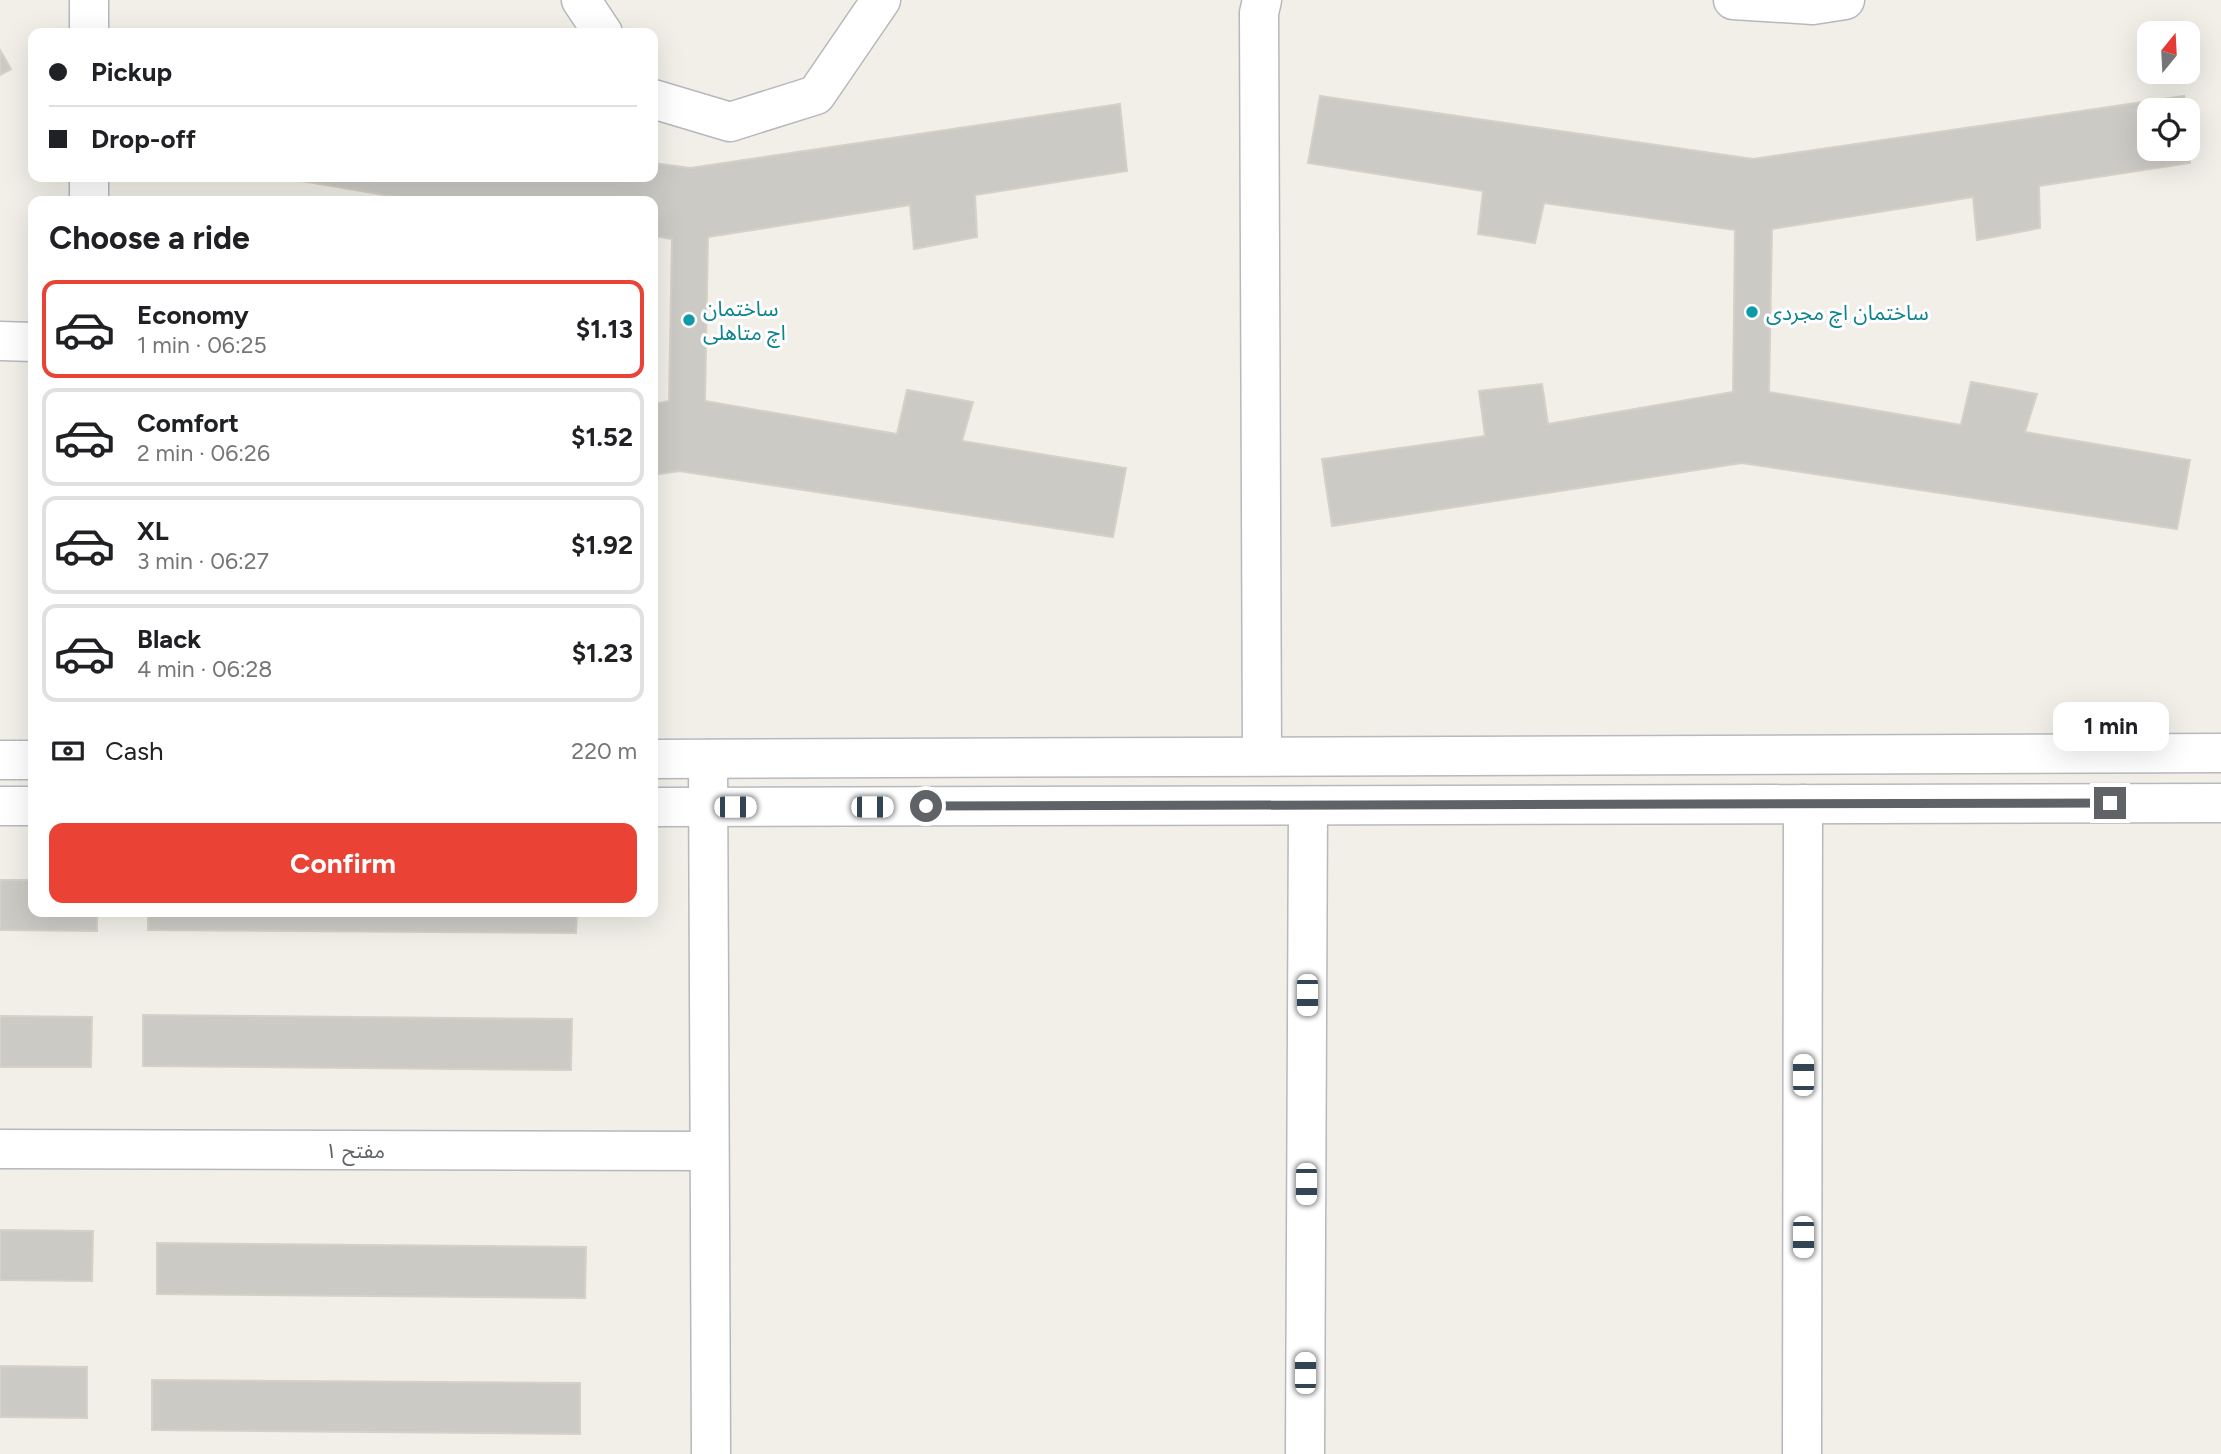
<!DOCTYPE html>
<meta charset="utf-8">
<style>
:root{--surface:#fff;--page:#f6f6f6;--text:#202124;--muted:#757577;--line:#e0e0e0;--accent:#ea4335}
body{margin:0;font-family:Figtree,"Noto Sans Arabic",sans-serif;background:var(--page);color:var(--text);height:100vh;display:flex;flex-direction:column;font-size:26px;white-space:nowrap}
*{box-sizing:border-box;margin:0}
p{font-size:23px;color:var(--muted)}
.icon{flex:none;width:38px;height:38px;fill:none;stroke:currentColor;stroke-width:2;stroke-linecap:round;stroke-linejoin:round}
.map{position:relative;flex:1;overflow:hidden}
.panel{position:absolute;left:28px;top:196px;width:630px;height:721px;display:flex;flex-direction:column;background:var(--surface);border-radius:14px;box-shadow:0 7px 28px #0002}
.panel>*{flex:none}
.top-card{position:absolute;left:28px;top:28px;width:630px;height:154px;border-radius:14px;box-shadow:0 7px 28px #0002;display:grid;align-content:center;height:154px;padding:0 21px;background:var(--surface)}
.needle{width:46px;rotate:18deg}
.tools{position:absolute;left:2137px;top:21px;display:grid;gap:14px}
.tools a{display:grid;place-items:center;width:63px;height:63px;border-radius:14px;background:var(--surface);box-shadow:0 7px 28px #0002;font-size:35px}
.end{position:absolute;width:32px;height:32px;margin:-16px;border:9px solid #5f6368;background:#fff;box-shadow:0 0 0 4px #fff}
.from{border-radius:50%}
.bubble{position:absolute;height:49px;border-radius:14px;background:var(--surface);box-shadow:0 7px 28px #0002;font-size:23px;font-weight:700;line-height:49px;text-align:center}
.car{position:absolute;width:21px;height:42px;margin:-21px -10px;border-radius:9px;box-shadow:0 0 5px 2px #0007;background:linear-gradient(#fff 24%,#345 0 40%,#fff 0 76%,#345 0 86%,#fff 0)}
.top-card b{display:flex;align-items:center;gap:24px;height:66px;font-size:26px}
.top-card b+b{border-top:2px solid var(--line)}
.top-card i{width:18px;height:18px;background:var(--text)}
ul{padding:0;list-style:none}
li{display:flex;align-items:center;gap:21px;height:98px;margin:0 14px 10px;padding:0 7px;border:4px solid var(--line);border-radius:14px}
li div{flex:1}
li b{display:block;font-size:26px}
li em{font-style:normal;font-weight:700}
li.on{border-color:var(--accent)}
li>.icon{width:63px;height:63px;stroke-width:1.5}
h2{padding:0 21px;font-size:32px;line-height:84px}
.pay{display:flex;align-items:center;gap:18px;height:77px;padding:0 21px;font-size:26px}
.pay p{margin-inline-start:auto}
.action{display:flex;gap:14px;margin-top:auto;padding:14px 21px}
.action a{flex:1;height:80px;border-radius:14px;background:var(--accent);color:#fff;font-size:28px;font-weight:700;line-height:80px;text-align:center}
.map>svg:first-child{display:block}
.building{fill:#cccac5;stroke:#d6d1c6;stroke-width:2}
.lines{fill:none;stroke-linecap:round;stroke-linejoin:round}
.street-casing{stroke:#b5b8bc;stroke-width:41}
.secondary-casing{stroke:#b6babf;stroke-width:41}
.street{stroke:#fff;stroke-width:38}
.secondary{stroke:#fff;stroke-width:38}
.route{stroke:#5f6368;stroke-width:9}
.culture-dot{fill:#0f9aa8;stroke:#fff;stroke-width:2.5}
.labels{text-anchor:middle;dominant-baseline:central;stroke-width:6;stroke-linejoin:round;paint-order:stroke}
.culture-label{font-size:21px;fill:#0d838f;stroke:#fff;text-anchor:start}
.street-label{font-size:21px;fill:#5f6368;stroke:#fff}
</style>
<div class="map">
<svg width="2221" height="1454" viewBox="0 0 2221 1454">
<rect width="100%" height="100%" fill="#f1efe8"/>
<g class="building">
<path d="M0,50L11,69L0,75Z"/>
<path d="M1320,96L1753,159L2184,96L2185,110H2149V149H2188V132L2190,163L2039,186L2040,228L1977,240L1973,197L1772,229L1769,392L1961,425L1971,382L2037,394L2025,432L2190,460L2177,529L1742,463L1332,526L1322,459L1485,436L1479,391L1542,384L1548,424L1733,392L1735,230L1544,203L1535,243L1478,234L1483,191L1308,163Z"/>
<path d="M1120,104L1127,171L975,195L977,237L914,249L910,205L708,237L705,401L897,434L907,390L973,402L962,441L1126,468L1113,537L679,471L653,475V404L669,401L672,239L653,236V201H420L278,177H653V163L690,168Z"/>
<path d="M0,880H33V912H97V931L0,930Z"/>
<path d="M148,912H577L576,933L148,930Z"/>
<path d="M143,1015L572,1019L571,1070L143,1066Z"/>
<path d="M0,1016L92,1017L91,1067H0Z"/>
<path d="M0,1230L93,1231L92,1281L0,1280Z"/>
<path d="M157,1243L586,1247L585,1298L157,1294Z"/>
<path d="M0,1366L87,1367V1418L0,1417Z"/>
<path d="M152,1380L580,1383V1434L152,1430Z"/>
</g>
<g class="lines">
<defs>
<g id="street">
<path d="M89,0V33"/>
<path d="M581,0L603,33"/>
<path d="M1262,0L1259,13L1262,756"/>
<path d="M1733,0L1813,5L1845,0"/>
<path d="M653,99L730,122L816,95L881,0"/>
<path d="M89,177V201"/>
<path d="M0,341L33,342"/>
<path d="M708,759L711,1454"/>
<path d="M0,1149L709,1151"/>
<path d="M1305,1454L1308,806"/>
<path d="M1802,1454L1803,804"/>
</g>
<g id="secondary">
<path d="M653,759L2221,753"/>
<path d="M0,760H33"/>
<path d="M0,806H33"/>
<path d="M653,807L2221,803"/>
</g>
</defs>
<use href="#street" class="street-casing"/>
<use href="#secondary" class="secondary-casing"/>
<use href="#street" class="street"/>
<use href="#secondary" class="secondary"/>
</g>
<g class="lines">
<path class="route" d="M926,806L2110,803"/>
</g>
<g class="culture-dot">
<circle cx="1752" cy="312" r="7"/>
<circle cx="689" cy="320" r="7"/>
</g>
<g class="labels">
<g class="culture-label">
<text x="703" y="308">ساختمان<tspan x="703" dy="24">اچ متاهلی</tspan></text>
<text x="1766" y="312">ساختمان اچ مجردی</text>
</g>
<g class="street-label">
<text x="355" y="1150">مفتح ۱</text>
</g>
</g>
</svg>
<div class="tools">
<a><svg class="needle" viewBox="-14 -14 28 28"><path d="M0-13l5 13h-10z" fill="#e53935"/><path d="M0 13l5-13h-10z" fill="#757577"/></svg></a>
<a><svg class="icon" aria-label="locate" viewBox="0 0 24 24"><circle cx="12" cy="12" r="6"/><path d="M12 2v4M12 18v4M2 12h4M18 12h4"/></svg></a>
</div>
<i class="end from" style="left:926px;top:806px"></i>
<i class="end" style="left:2110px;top:803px"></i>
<div class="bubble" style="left:2053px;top:702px;width:116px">1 min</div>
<i class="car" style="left:735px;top:807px;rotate:90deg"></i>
<i class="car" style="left:872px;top:807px;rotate:90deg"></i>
<i class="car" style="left:1307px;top:995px;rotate:180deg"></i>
<i class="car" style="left:1803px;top:1075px;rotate:0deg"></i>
<i class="car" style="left:1306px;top:1184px;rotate:180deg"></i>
<i class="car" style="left:1803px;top:1237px;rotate:180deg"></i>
<i class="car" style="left:1305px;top:1373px;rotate:0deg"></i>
<div class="top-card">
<b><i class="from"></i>Pickup</b>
<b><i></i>Drop-off</b>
</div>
<section class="panel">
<h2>Choose a ride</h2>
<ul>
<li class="on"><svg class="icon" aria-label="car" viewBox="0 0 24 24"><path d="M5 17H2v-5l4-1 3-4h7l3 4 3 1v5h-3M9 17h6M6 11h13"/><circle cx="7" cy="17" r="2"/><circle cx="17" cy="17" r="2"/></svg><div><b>Economy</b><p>1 min · 06:25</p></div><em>$1.13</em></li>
<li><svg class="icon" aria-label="car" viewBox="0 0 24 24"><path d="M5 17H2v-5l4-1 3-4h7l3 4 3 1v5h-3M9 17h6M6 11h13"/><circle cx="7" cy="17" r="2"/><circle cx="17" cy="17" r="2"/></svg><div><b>Comfort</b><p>2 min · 06:26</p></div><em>$1.52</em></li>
<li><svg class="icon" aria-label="car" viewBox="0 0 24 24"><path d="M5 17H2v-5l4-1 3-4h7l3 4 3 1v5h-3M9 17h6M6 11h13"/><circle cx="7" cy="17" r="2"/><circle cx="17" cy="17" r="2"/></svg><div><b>XL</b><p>3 min · 06:27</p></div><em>$1.92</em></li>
<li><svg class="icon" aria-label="car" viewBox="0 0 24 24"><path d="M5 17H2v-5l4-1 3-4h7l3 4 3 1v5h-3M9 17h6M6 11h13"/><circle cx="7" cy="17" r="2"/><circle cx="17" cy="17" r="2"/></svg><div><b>Black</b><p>4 min · 06:28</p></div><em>$1.23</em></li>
</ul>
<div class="pay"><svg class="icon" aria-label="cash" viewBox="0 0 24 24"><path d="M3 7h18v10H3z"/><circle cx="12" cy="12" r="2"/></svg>Cash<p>220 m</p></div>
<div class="action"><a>Confirm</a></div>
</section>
</div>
